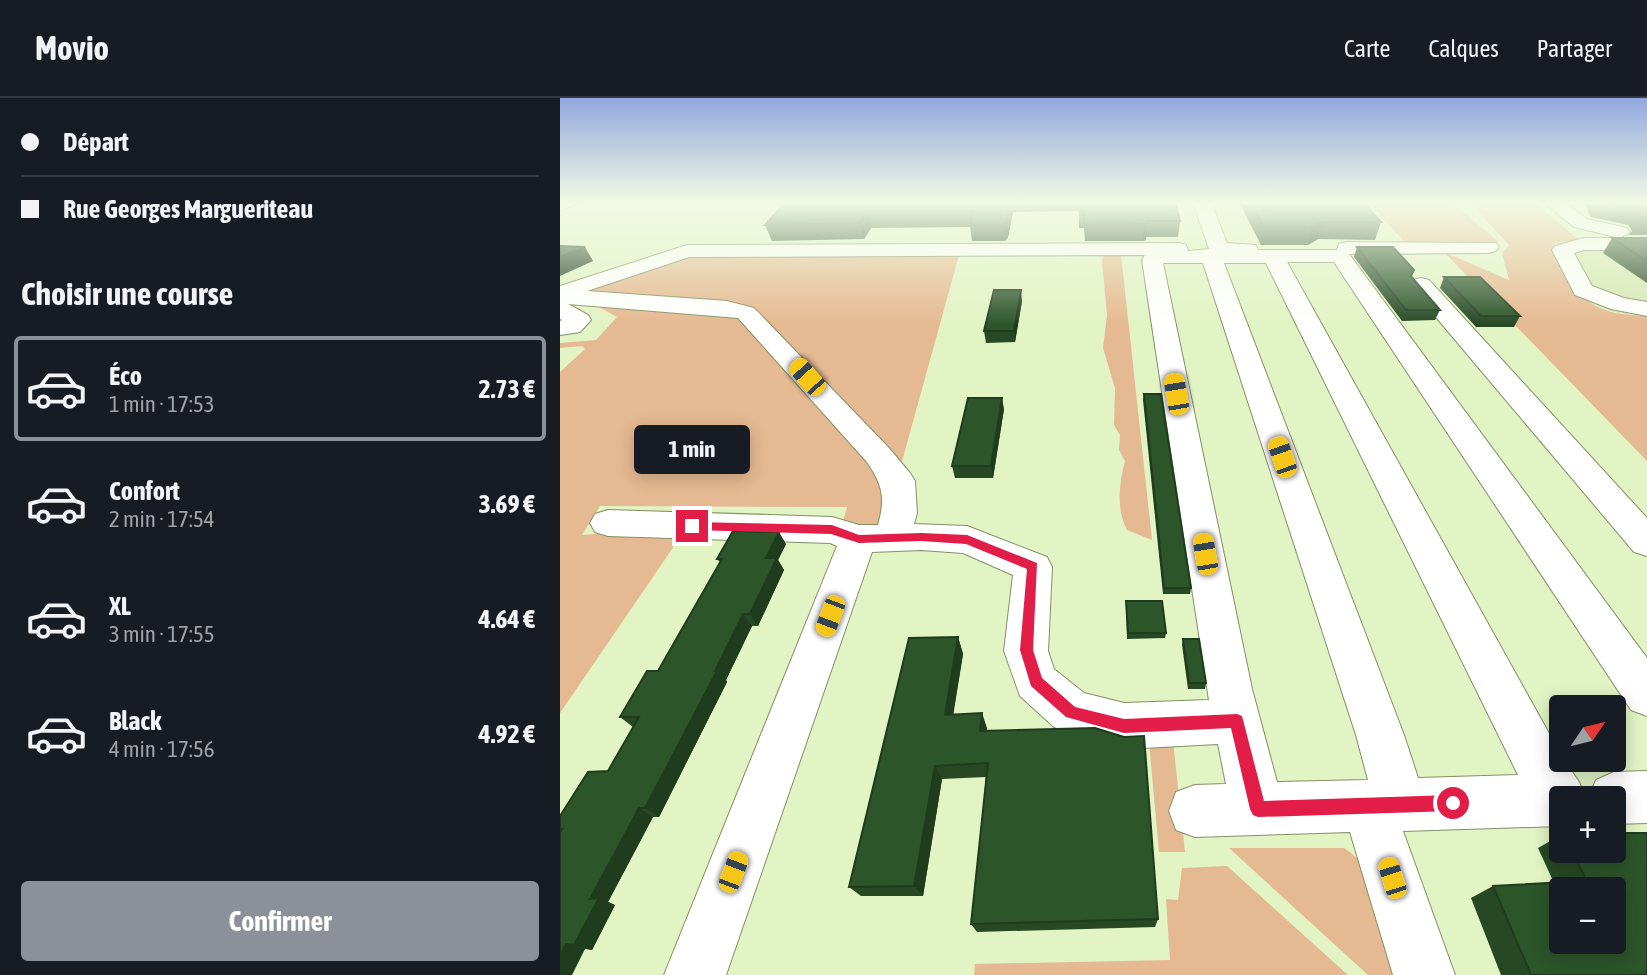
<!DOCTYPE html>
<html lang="fr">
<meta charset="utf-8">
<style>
:root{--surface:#171b24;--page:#242831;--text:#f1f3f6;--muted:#9ea1a6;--line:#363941;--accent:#8c9099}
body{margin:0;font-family:"Asap Condensed",sans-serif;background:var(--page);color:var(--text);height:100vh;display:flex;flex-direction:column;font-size:26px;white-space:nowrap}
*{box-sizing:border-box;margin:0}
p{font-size:23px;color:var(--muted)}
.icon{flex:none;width:38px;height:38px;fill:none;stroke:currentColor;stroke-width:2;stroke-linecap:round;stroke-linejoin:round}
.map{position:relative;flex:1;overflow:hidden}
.details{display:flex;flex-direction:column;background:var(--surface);width:560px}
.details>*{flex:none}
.guide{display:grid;align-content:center;height:154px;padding:0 21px;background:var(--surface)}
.needle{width:46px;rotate:55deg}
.tools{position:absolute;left:989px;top:597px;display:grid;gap:14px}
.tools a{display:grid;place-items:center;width:77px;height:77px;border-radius:7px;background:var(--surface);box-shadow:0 4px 18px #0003;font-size:35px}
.end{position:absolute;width:32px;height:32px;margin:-16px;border:9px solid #e11d48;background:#fff;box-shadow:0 0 0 4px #fff}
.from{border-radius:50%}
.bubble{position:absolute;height:49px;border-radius:7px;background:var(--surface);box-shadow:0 4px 18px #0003;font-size:23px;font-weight:700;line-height:49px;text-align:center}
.car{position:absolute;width:21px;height:42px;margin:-21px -10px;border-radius:9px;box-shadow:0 0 5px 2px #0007;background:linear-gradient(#f5c518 24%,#345 0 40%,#f5c518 0 76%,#345 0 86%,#f5c518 0)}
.guide b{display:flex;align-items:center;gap:24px;height:66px;font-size:26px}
.guide b+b{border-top:2px solid var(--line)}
.guide i{width:18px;height:18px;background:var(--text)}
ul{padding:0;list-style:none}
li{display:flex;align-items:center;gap:21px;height:105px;margin:0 14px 10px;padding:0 7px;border:4px solid transparent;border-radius:7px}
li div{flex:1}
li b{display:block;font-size:26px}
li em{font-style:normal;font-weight:700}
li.active{border-color:var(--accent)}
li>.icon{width:63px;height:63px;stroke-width:1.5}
h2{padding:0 21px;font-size:32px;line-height:84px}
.primary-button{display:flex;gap:14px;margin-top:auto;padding:14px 21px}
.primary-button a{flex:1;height:80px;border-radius:7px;background:var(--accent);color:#fff;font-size:28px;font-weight:700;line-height:80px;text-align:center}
header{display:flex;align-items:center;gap:42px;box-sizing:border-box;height:98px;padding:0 35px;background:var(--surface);border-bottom:2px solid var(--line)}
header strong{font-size:33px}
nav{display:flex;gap:38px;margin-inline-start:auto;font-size:24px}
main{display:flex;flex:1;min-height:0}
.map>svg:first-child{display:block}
.built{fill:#d6e8b3}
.green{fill:#e5b991}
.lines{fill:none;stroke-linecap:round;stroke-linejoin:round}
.minor-casing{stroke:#839166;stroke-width:2}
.minor{fill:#fff;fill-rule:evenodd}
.wall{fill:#264924}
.shaded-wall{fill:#1f3c1d}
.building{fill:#2c552a;stroke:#1f3c1d;stroke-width:2;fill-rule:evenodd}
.route{fill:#e11d48}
</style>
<header>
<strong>Movio</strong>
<nav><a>Carte</a><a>Calques</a><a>Partager</a></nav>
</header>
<main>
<section class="details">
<div class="guide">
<b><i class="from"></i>Départ</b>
<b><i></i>Rue Georges Margueriteau</b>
</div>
<h2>Choisir une course</h2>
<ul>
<li class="active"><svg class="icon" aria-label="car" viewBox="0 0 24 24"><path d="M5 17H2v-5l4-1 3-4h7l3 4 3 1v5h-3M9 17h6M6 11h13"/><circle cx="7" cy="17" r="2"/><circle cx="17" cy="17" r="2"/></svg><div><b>Éco</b><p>1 min · 17:53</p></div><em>2.73 €</em></li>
<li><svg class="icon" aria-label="car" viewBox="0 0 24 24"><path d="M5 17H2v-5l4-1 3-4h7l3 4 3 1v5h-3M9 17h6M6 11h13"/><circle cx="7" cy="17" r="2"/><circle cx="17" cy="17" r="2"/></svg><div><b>Confort</b><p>2 min · 17:54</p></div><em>3.69 €</em></li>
<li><svg class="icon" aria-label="car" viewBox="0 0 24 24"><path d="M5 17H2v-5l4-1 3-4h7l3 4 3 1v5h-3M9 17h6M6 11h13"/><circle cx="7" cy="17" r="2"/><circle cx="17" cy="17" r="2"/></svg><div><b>XL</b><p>3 min · 17:55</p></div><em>4.64 €</em></li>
<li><svg class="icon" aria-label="car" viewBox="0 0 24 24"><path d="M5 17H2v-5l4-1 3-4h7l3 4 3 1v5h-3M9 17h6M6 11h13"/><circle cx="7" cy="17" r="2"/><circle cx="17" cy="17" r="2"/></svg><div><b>Black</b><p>4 min · 17:56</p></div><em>4.92 €</em></li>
</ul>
<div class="primary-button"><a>Confirmer</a></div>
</section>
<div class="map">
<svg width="1087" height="877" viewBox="0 0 1087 877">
<rect width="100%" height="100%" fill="#e2f3c4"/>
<path class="built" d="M1087,142V219L1075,216L1056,215L1029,205L1018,197L994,151V145L999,143Z"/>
<g class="green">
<path d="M808,104H891L939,144H845Z"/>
<path d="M909,104H974L1019,142L994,145V151C1010,183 1016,205 1055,215C1066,217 1076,216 1087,219V363L884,154L949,182L942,155L949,147Z"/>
<path d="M561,156L592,442L567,432C556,411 559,386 565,363L559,352L560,337L554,327L555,290L543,250L547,217L542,163L544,157Z"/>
<path d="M399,157L328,414L320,429L282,427L287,409L40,408L22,437L73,433L123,435L0,615V274L25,251L22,248L0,250V245L36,242L57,219L14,195L126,158Z"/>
<path d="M613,643L625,754H599L589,644Z"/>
<path d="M669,750H784C824,775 830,834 842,877H808Z"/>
<path d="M667,768L788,877H414L415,866L610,862L606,801L618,802L622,770Z"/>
</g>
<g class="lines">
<defs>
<g id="minor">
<path d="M0,104H20L0,113Z"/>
<path d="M633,104H651L667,145L696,147L698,152H777L779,146L786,144L936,145L939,149L936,153L929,155L789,156L1087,560V618L1071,612L774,164H727L1001,657V662H1004L1019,684L1026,700H1001V728L843,733L895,877H833L790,734L635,739L616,732L609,713L616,694L635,687L666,686L658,646L564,651L494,629L460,598L444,553L453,477L403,455L361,452L312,454L166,877H104L277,448L270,445L48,438L35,434L30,425L35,416L48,412L272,419L299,427H318C326,399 322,385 306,363L178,220L8,206L28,217L31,222L20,234L0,237V223L2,222L0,221V188L127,147L619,145L626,147L628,153L649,151ZM585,157L582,162L649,602L564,605L524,595L494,571L488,553L492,469L487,459L407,428L354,426L357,415L355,383L350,375L328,349L194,210L167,203L27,193L129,159ZM603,165H643L796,637L808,682L717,684L692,591ZM664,165H706L958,677L858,680L844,637Z"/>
<path d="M983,104H1004L1027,121L1067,130L1070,134L1060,140L1014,129Z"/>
<path d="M1023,140H1087V152H1024L1014,155L1032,188L1064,200L1087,204V218L1051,211L1015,197L992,152L995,148Z"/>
<path d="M861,180L869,182L1087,420V458L1074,454L853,192L850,187L853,182Z"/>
<path d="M1087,673V725L1054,726V700H1028L1036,682L1054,674Z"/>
</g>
</defs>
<use href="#minor" class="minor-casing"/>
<use href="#minor" class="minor"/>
</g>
<g class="wall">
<path d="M226,104H615L620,123L618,139H586V142L583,143H525L524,130H519V113L453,114L448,139L445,143H412L410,129L311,130L304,141L212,143L205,127Z"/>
<path d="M679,104H803L821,124L815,142L758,141L748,147H701Z"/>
<path d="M1024,104H1085L1087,107V137H1069L1072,133L1068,127L1031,119Z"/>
<path d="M1052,140H1087V185L1043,155Z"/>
<path d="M797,149L851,178L880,212L875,222L842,223L794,159Z"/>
<path d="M884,179L960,218L954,229H916L880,190Z"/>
<path d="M462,203L455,244L426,245L424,233Z"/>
<path d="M584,296L631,490L630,496H603L583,302Z"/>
<path d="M444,311L433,380H395L392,368Z"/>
<path d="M226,446L218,462L224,472L198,528H192L166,582L167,584L99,719H93L48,804L55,807L32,852L25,851L0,877V718L48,673L73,629L60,619L98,573L160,464L157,461Z"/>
<path d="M566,509L606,535L605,540L567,541Z"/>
<path d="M398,539L403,556L393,616L427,630L426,632L598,821L595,829L417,834L411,826L426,679L382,681L363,798H301L289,789Z"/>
<path d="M623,541L646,585L645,591H628L622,547Z"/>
<path d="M1001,737V752H1054L1087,877H941L911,800L933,788L994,785L978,750Z"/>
</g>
<g class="shaded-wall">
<path d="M450,104H452L453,114L448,139L445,143L443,127Z"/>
<path d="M307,114L311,130L304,141L299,125Z"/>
<path d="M762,124L758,141L748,147L752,129Z"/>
<path d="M584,126H587L586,142L583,143Z"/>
<path d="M25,149L33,163L0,178V159Z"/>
<path d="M461,192L462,203L455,244L454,233Z"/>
<path d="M442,300L444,311L433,380L431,368Z"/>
<path d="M219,434L226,446L218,462L224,472L198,528L190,516L206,460Z"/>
<path d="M183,516L192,528L166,582L167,584L99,719L85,710Z"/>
<path d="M398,539L403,556L391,631L385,617Z"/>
<path d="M422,615L427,630L425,647L420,633Z"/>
<path d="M375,668L382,681L363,798L354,788Z"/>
<path d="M79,710L93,719L48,804L55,807L32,852L14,847L30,801Z"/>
<path d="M6,846L25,851L12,877H0V858Z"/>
</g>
<g class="building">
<path d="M226,104H450L447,123L443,127H410L414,113L307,114L299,125L205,127Z"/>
<path d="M520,104H615L620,123H586L587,126H584L524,127V114H519Z"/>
<path d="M691,104H803L821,124H762L752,129H704Z"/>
<path d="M1038,104H1085L1087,107V123H1078L1082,120L1076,113Z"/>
<path d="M1052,140H1087V163Z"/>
<path d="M0,148L25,149L0,159Z"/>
<path d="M797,149H833L854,172L851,178L855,183L880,212H846Z"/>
<path d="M884,179H920L960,218H921Z"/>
<path d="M434,192H461L454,233H424Z"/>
<path d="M584,296H601L631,490H604Z"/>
<path d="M408,300H442L431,368H392Z"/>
<path d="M173,433L219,434L206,460H217L190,516H183L155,573H157L85,710H79L30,801L39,800L14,847L6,846L0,858V735L2,731H0V718L28,674L48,673L79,619H60L87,573H98L162,461H157Z"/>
<path d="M566,503H602L606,535H568Z"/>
<path d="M398,539L385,617L422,615L420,633L535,630L564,639L584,638L598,821L411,826L428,665L375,668L354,788L289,789L349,540Z"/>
<path d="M623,541H639L646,585H629Z"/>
<path d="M1054,735H1087V877H971L933,788L1027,783L1011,752H1054ZM1001,791H1054V844H1001Z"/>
</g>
<linearGradient id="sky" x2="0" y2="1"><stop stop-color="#91a8de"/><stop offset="0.46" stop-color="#f2fae4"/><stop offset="1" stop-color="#f2fae4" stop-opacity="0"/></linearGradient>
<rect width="1087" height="227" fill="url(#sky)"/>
<path class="route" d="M132,424L272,427L299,437L361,435L407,437L477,465L473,552L482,580L515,609L564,621L677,616L682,618L704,703L893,697L899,699L901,705L899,711L893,713L698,719L693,717L690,711L671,630L564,635L506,619L471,588L460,552L467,471L406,446L361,443L299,445L271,436L132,432L127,428Z"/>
</svg>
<div class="tools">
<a><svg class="needle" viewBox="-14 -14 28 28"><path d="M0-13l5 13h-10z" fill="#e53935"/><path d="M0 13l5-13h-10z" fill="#9ea1a6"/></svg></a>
<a>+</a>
<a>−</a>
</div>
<i class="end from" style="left:893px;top:705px"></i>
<i class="end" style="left:132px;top:428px"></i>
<div class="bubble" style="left:74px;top:327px;width:116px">1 min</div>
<i class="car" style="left:247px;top:279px;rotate:318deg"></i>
<i class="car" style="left:616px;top:296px;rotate:350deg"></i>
<i class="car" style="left:722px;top:359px;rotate:341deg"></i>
<i class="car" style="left:645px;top:456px;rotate:350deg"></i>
<i class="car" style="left:270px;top:518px;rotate:201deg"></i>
<i class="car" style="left:173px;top:774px;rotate:21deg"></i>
<i class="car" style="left:832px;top:780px;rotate:342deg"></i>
</div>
</main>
